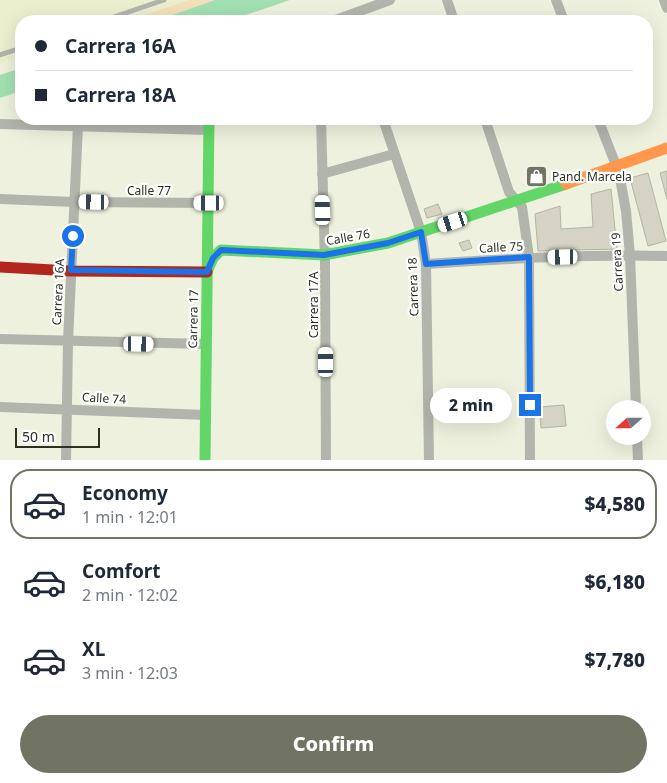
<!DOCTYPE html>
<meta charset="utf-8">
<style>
:root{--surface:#fff;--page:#f2f2f3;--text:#1f2937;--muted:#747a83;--line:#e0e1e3;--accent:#717363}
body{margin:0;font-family:"Noto Sans",sans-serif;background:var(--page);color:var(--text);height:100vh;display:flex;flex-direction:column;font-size:19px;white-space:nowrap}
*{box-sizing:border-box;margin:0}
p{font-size:16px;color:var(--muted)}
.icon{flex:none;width:28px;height:28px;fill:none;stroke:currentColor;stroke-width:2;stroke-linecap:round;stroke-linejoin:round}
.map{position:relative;height:460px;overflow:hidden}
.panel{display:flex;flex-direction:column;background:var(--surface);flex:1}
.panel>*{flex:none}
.hud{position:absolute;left:15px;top:15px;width:638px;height:110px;border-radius:20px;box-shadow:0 5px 20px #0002;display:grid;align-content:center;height:110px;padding:0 20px;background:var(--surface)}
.needle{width:32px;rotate:249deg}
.controls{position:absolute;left:606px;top:400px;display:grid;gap:10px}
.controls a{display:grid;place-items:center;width:45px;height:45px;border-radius:50%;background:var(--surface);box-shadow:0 5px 20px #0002;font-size:25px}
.scale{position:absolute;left:15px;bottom:12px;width:85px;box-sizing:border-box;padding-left:5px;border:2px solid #2d2f21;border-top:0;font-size:14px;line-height:18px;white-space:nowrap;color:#2d2f21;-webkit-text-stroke:4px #fff;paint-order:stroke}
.end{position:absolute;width:22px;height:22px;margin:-11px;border:6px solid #1a73e8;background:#fff;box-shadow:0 0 0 2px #fff}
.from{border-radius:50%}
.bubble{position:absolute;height:35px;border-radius:18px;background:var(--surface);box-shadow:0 5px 20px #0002;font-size:16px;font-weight:800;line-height:35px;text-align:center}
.car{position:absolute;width:15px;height:30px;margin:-15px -8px;border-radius:6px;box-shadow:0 0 4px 1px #0007;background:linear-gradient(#fff 24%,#345 0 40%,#fff 0 76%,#345 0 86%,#fff 0)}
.hud b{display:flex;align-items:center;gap:18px;height:48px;font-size:19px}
.hud b+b{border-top:1px solid var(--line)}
.hud i{width:12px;height:12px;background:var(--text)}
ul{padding:9px 0 0;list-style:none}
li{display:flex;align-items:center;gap:15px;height:70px;margin:0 10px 8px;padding:0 10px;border:2px solid transparent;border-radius:20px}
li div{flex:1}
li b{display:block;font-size:19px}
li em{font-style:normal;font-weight:800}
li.current{border-color:var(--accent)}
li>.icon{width:45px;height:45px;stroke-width:1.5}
.action{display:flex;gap:10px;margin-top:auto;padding:10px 20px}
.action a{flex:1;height:58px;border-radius:30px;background:var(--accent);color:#fff;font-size:20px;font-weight:800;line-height:58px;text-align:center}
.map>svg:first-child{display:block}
.built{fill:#ebefce}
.green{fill:#f3dfba}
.water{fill:#a3e0b1}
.building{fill:#d5d4c4;stroke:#b4b4a4}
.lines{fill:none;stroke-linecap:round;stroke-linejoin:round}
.lane{stroke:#b2b5ac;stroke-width:5}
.street{stroke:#b2b5ac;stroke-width:10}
.fast{stroke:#63d668;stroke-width:11}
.slow{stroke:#ff974d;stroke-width:11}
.jam{stroke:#b3261e;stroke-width:11}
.route{stroke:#1a73e8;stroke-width:6}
.labels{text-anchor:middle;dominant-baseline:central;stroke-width:4.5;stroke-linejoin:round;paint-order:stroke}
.poi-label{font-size:12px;fill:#2d2f21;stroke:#fff;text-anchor:start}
.street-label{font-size:12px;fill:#2d2f21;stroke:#fff}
</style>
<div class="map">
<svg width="667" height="461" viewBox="0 0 667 461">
<rect width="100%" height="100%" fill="#eef1dd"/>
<path class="built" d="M0,0H188L125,21H21V56L0,64Z"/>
<path class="green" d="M189,0H215L155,21H125Z"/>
<g class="water">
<path d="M215,0H290L228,21H155Z"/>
<path d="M21,68V91L0,98V75Z"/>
</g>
<g class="building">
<path d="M667,171V199L660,173Z"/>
<path d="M648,173L666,241L648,246L630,178Z"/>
<path d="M611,189L617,249L538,251L535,214L560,206L561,229L593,227L591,194Z"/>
<path d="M438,204L442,214L427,218L424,209Z"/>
<path d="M469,240L472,248L463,251L459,243Z"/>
<path d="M564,405L566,426L541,428L539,407Z"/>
</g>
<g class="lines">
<g class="lane">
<path d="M102,21L164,0"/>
<path d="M0,55L21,48"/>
</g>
<g class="street">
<path d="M447,0L454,21"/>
<path d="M556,0L564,21"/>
<path d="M664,0L667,8"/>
<path d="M333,21L390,0"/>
<path d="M321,119L325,263L326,461"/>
<path d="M383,119L421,232L426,264L429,461"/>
<path d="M485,119L509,192L522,207L529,257L530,461"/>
<path d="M598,119L619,173L626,211L630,255L636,409"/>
<path d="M0,124L209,130"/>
<path d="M322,174L394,154"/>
<path d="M0,199L75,202L209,203"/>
<path d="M426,264C506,259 586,254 667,256"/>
<path d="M0,339L206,344"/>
<path d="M0,407L206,415"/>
<path d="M637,436L638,461"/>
<path d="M66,461L68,342L78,125"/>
</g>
<g class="fast">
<path d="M207,272L213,258L221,250L324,255L388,243L566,184"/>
<path d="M205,461L209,119"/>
</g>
<path class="slow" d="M566,184L667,148"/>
<path class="jam" d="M0,267L71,271L207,272"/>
</g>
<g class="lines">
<path class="route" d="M73,236L71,270L207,272L213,258L221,250L324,255L388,243L421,232L426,264L529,257L530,405"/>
</g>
<defs>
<symbol id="shop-square" viewBox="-11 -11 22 22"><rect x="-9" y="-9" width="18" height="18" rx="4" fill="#717363" stroke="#fff"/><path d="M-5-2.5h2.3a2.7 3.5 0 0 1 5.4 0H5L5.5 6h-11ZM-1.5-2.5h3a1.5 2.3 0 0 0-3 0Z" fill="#fff"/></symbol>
</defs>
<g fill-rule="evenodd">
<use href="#shop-square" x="524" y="164" width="25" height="25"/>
</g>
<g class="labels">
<g class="poi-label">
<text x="552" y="176">Pand. Marcela</text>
</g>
<g class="street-label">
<text x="149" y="190">Calle 77</text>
<text transform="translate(348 237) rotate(-10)">Calle 76</text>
<text transform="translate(501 247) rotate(-3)">Calle 75</text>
<text transform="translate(617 262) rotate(-93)">Carrera 19</text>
<text transform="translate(413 287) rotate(-92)">Carrera 18</text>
<text transform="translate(58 292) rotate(-87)">Carrera 16A</text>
<text transform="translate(313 305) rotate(-90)">Carrera 17A</text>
<text transform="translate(193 319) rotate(-89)">Carrera 17</text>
<text transform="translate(104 398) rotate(3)">Calle 74</text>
</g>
</g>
</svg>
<div class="controls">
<a><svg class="needle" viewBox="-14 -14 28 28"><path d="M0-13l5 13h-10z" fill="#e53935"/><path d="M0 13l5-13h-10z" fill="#747a83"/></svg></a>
</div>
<div class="scale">50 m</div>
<i class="end from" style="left:73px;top:236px"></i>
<i class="end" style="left:530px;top:405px"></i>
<div class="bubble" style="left:430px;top:388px;width:82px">2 min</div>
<i class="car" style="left:94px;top:202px;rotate:271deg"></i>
<i class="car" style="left:209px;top:203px;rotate:270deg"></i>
<i class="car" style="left:323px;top:210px;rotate:358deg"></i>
<i class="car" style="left:453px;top:222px;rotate:252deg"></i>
<i class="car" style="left:563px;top:257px;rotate:269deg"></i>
<i class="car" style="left:139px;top:344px;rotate:91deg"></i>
<i class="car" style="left:326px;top:362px;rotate:0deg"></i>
<div class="hud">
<b><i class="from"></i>Carrera 16A</b>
<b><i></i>Carrera 18A</b>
</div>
</div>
<section class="panel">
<ul>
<li class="current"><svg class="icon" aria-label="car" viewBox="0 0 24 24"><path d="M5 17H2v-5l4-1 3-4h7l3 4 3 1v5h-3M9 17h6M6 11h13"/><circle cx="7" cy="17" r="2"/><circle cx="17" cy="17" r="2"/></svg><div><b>Economy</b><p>1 min · 12:01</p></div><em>$4,580</em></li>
<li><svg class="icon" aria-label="car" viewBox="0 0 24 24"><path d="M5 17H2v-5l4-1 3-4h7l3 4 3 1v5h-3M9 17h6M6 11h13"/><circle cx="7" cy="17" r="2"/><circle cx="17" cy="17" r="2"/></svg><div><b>Comfort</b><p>2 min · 12:02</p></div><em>$6,180</em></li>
<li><svg class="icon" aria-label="car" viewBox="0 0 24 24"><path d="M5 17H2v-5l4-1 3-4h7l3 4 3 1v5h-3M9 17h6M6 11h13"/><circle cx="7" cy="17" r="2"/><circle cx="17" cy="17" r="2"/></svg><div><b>XL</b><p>3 min · 12:03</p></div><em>$7,780</em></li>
</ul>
<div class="action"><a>Confirm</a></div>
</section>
